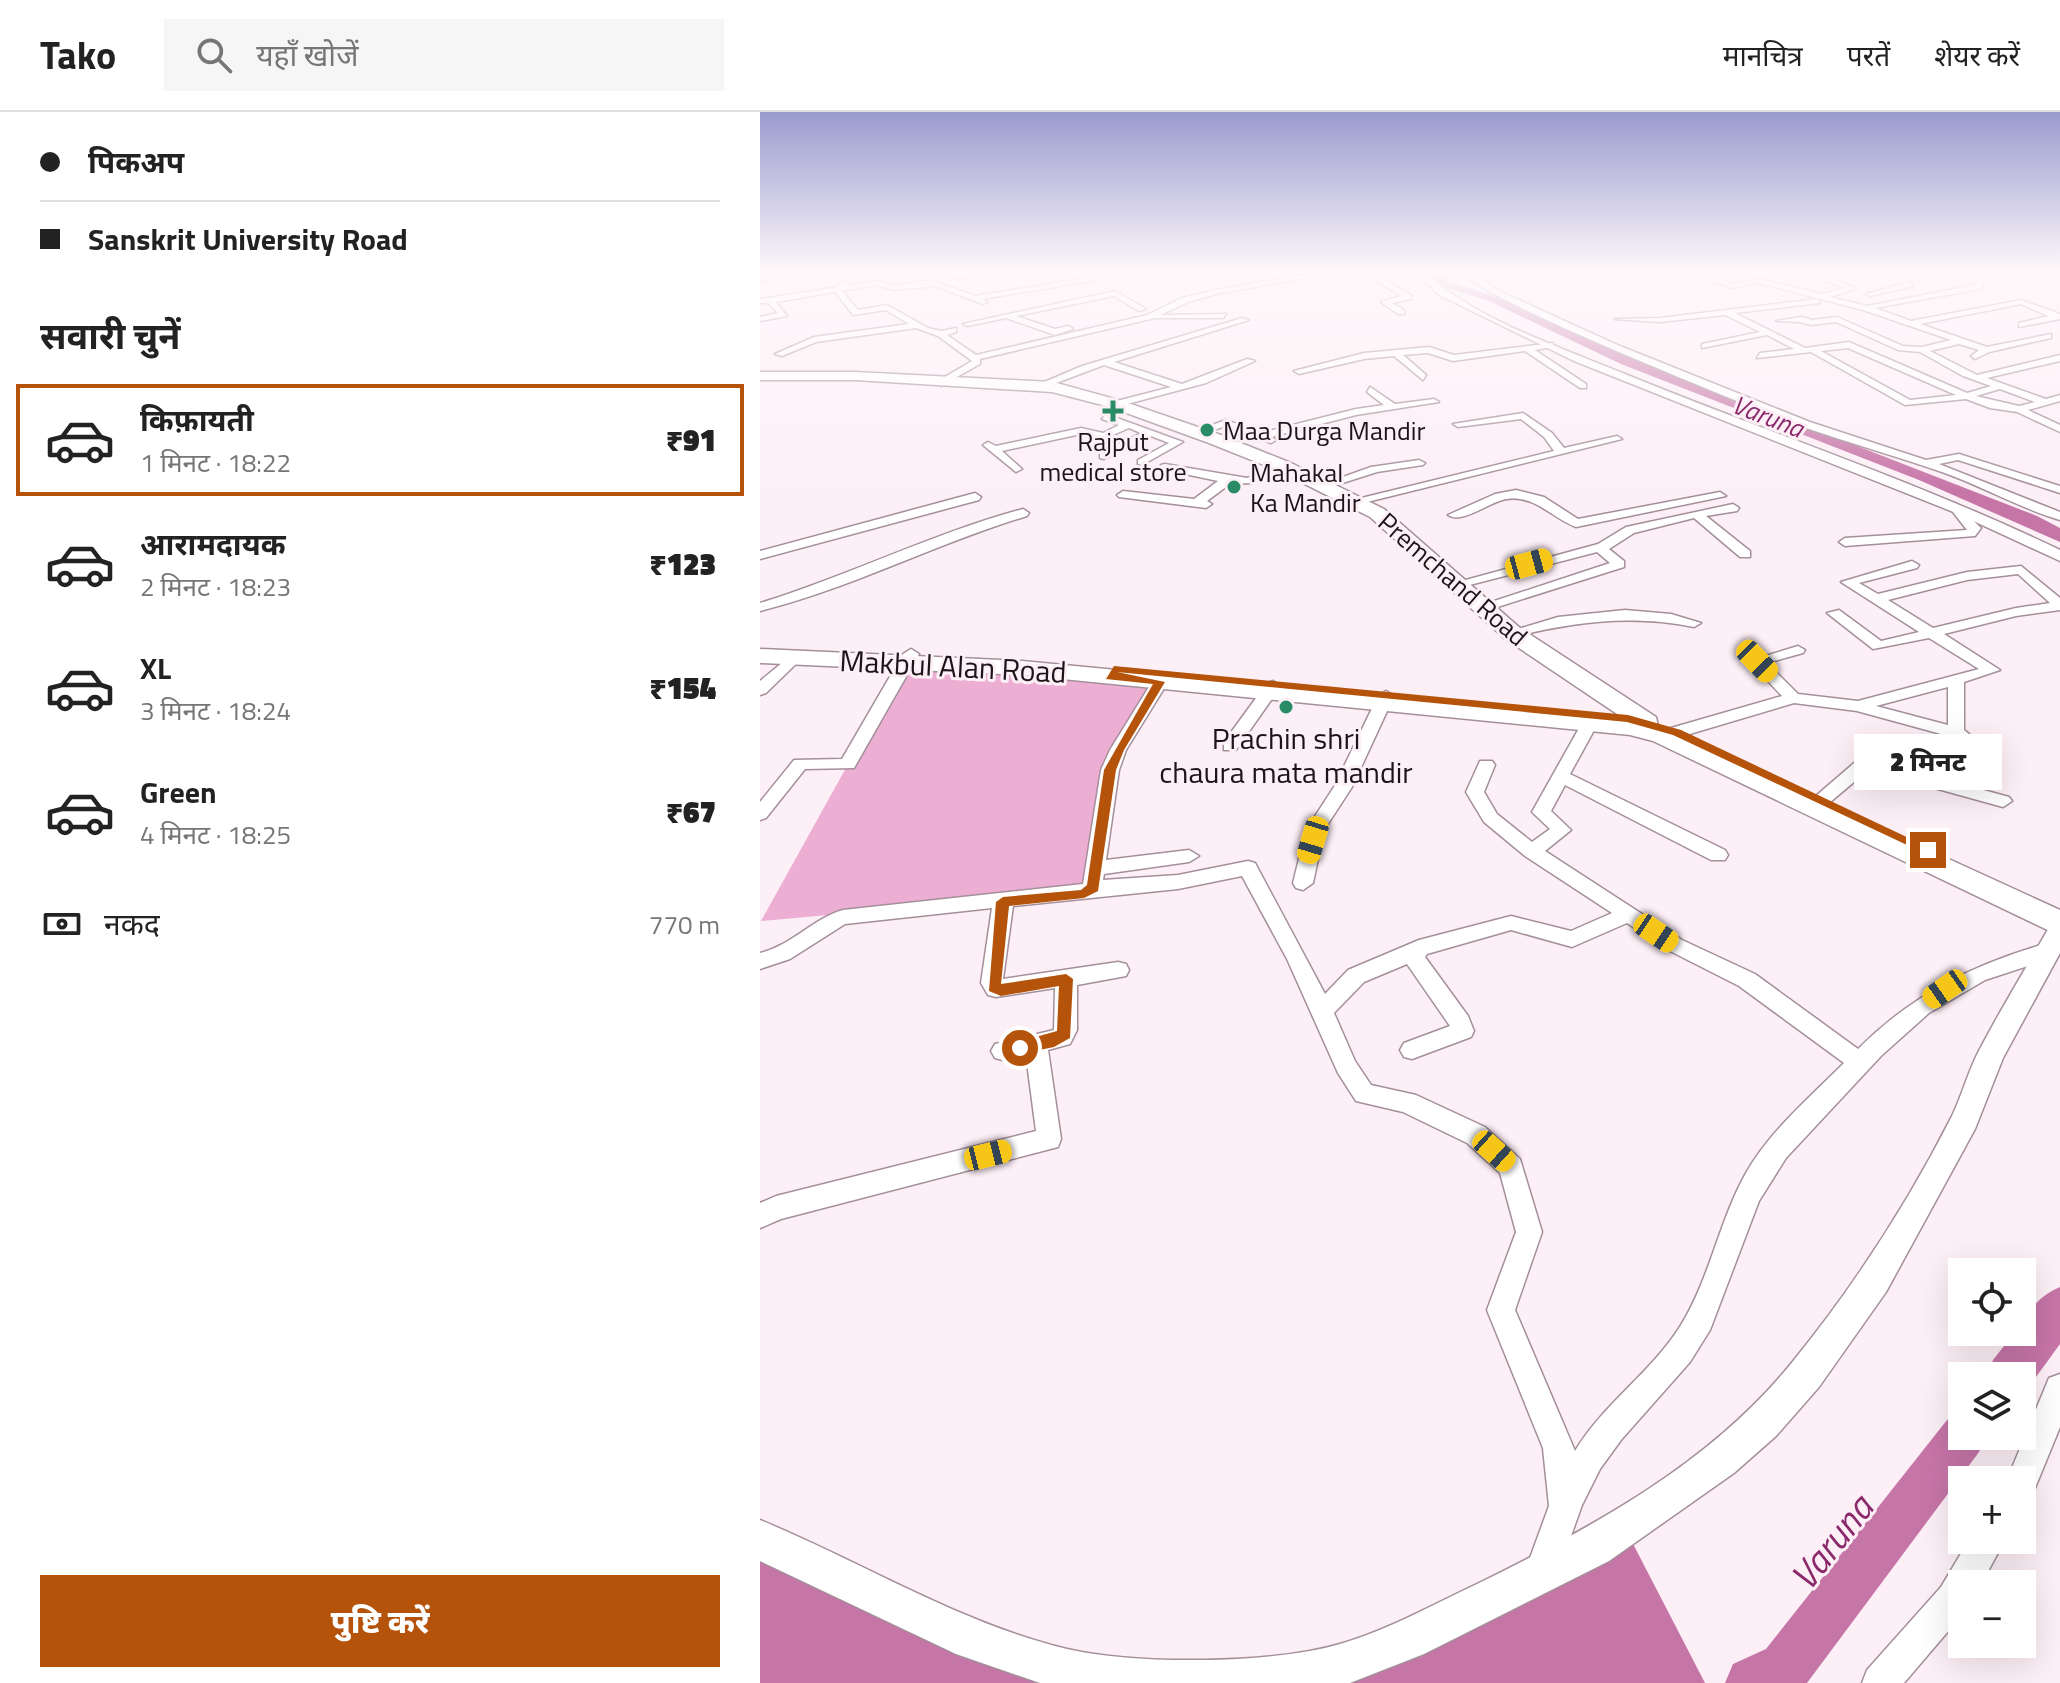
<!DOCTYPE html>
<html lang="hi">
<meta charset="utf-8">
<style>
:root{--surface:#fff;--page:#f6f6f6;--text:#222;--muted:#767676;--line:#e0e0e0;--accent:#b45309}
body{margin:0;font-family:"Titillium Web","Noto Sans Devanagari",sans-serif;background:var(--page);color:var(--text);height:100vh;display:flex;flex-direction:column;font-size:30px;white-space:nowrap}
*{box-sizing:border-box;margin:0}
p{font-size:26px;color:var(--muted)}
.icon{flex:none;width:44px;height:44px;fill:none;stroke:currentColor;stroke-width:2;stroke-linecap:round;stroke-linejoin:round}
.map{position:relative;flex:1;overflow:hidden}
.panel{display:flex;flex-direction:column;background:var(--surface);width:760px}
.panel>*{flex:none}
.guide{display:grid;align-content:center;height:176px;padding:0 40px;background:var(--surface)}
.controls{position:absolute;left:1188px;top:1146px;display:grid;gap:16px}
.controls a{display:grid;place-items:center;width:88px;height:88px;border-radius:0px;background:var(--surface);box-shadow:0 8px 32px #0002;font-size:40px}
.end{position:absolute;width:36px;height:36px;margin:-18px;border:10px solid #b45309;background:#fff;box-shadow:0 0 0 4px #fff}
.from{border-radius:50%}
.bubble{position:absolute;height:56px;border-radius:0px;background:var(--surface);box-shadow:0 8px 32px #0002;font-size:26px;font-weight:800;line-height:56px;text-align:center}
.car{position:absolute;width:24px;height:48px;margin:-24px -12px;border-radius:10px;box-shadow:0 0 6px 2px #0007;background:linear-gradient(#f5c518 24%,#345 0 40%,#f5c518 0 76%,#345 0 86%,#f5c518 0)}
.guide b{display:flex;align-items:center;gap:28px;height:76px;font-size:30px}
.guide b+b{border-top:2px solid var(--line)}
.guide i{width:20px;height:20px;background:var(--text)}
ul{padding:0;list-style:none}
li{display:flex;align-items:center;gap:24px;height:112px;margin:0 16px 12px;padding:0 24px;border:4px solid transparent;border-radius:0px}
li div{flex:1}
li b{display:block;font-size:30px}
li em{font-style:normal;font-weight:800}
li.on{border-color:var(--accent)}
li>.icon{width:72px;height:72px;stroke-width:1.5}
h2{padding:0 40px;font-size:36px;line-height:96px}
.pay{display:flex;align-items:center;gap:20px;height:88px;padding:0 40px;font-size:30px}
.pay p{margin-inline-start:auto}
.action{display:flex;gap:16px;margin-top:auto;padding:16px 40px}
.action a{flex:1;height:92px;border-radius:0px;background:var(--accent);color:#fff;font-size:32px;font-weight:800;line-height:92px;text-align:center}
header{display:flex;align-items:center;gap:48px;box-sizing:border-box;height:112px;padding:0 40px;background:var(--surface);border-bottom:2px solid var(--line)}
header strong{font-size:38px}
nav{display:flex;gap:44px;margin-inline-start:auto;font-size:28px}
.search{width:560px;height:72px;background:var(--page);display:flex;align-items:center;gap:20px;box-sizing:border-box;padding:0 28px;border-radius:0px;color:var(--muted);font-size:30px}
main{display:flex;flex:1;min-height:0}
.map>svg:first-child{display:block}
.green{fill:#edaed3}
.water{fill:#c675a7}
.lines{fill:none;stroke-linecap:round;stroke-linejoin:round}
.river{fill:#c675a7;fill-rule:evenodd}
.minor-casing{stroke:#a48f9b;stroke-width:3}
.tertiary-casing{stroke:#a48f9b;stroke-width:3}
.trunk-casing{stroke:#a48f9b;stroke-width:3}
.minor{fill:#fff;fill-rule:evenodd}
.tertiary{fill:#fff;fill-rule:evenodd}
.trunk{fill:#fff;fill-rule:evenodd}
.route{fill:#b45309}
.poi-dot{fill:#2a8c66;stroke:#fdeff6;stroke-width:3}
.labels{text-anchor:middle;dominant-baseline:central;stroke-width:6;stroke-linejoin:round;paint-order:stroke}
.far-water-label{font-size:26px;font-style:italic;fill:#8a2a6c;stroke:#fdeff6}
.far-poi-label{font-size:26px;fill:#1c1419;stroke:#fdeff6;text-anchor:start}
.far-street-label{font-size:26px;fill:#1c1419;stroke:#fdeff6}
.street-label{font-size:30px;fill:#1c1419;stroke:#fdeff6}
.poi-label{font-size:30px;fill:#1c1419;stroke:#fdeff6}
.near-water-label{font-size:38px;font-style:italic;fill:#8a2a6c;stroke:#fdeff6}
</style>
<header>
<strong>Tako</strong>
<div class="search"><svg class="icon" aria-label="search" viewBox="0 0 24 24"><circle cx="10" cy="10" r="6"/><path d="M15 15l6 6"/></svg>यहाँ खोजें</div>
<nav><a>मानचित्र</a><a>परतें</a><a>शेयर करें</a></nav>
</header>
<main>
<section class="panel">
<div class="guide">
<b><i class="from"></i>पिकअप</b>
<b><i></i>Sanskrit University Road</b>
</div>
<h2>सवारी चुनें</h2>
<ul>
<li class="on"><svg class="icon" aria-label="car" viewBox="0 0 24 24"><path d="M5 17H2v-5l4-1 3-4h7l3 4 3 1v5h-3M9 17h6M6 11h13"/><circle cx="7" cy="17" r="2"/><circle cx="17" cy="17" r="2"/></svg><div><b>किफ़ायती</b><p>1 मिनट · 18:22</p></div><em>₹91</em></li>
<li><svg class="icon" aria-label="car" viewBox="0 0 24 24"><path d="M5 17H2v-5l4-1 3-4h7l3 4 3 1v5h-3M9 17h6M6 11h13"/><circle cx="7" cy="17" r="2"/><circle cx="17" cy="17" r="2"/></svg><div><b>आरामदायक</b><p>2 मिनट · 18:23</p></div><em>₹123</em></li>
<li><svg class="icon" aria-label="car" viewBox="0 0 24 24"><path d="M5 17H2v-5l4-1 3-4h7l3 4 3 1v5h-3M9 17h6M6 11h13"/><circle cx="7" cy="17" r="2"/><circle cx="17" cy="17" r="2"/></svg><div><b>XL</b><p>3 मिनट · 18:24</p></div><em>₹154</em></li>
<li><svg class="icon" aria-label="car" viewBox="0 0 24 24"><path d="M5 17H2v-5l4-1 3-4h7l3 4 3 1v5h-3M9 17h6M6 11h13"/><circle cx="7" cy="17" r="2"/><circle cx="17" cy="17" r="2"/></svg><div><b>Green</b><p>4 मिनट · 18:25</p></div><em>₹67</em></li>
</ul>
<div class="pay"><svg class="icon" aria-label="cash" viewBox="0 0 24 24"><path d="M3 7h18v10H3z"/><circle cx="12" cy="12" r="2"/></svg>नकद<p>770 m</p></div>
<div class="action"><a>पुष्टि करें</a></div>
</section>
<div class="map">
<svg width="1300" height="1571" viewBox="0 0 1300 1571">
<rect width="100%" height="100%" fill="#fdeff6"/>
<path class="green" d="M147,546L396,570L342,663L323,780L1,809Z"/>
<path class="water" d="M0,1422L258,1555L597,1565L871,1428L945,1571H0Z"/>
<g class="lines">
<g class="river">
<path d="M676,160H686L687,169L737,185L871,246L1277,404L1300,416V430L1159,368L861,252L729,189L678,173Z"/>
<path d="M1300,1175V1232L1265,1280L1262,1281V1264H1227L1233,1248L1255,1220H1262C1262,1200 1283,1182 1300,1175Z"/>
<path d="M1202,1301V1324H1226L1219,1340L1047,1571H965L973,1552L1006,1537L1187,1308Z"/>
</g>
<defs>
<g id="minor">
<path d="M45,160H71L0,169V165Z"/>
<path d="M186,160H239L197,167Z"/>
<path d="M365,160H383L223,187L227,190L223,192L175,174L133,178L118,173L82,179L98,198L127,193L168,216L181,219L196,216V220L187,223L216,243L387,203L422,186L455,178L560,160H577L456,182L428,190L401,203L466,202L463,206H395L220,247V252L181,274L178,269L212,249L178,224L156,216L56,230L22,244L15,242L54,225L149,212L126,198L93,203L75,180L16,190L27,204L0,209V205L18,201L8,191H0V187L73,176L84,170L88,172L86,174L119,169L134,174L171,168L215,184Z"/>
<path d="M602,160H611L651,183V187L632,191L644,198V202H638L621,190L641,184Z"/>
<path d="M703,160H710L741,180L860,234L1050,310L1166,348L1199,342L1300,374V381L1198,348L1179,352L1300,400V408C1259,396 1222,374 1182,360C1136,344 1089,331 1043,315C999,298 715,186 703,160Z"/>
<path d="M928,160H939L972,172L999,167L1062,182L1085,176L1041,160H1052L1097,176L1070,185L1107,194L1210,174L1216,172L1220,160H1227L1222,175L1215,178L1115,196L1151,209L1261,188L1300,202V207L1259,215V211L1288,204L1261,192L1160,212L1227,235L1291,222V226L1229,240L1215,247L1211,244L1219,238L1199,232L1170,239L1217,263L1300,243V249L1227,266L1286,287L1300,283V289L1268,298L1300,313V320L1257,300L1230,296L1206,287L1145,293L1051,240L997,246L1000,241L1034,237L1007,223L942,236V232L1000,220L965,203L900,210L854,207L900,206L1057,187L1060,191L975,201L1045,236L1089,230L1207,281L1231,274L1203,264L1160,240L1138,238L1076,210L1051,213L1040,210L1016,209L1041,205L1052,208L1077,205L1143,234L1162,235L1191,228L1103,198L999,171L972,176ZM1088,236L1196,283L1150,288L1061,239ZM1240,277L1275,290L1259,294L1216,284Z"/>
<path d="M1150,170L1153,174L1110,184L1106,182Z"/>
<path d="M355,179L386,197L379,199L354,184L256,204L295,217L309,214L313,217L295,223L246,206L207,214L203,212Z"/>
<path d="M482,206L489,208L354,250L422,272L487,247L495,249L446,271L356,295L353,290L411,275L344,253L283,276L275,274L322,254Z"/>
<path d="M793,231V235L775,238L826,272V276H820L765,239L693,249L668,241L643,243L666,263L663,268L634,244L604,247L539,262L534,259L604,241L669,235L694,243Z"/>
<path d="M610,275L635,292L674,287L679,290L596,303L511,325L516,328L511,331L466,314L435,324L430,321L466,308L501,321L596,297L624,293L607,280Z"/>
<path d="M763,301L792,321L804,336L857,324L862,327L595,393L589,389L794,339L784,325L761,307L698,315L693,312Z"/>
<path d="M346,302L423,330L382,353L378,352V348L409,331L391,324L344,347L340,346V342L381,321L369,316L344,327L321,322L242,339L262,357L256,360L223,333L228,330L236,334L321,316L343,321L359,313L342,307Z"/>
<path d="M659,348L665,351L663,353L617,360L564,377L558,374L611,355Z"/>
<path d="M405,352L487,366L519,355L525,358L492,371L470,372L447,389L452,392L446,396L359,385L357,383L363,379L434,387L458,369L401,357V353Z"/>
<path d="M756,378L784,385L818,407L960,380L966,384L816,415C792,406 775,383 747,387C730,389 702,413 688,403L735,382Z"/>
<path d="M215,381L221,385L219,388L0,447V439Z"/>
<path d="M1195,391L1221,416L1215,424L1085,434L1079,430L1085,426L1207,418L1189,395Z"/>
<path d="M973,392L979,396L977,399L946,404L990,439V445H980L934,406L874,421L849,437L864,449V455L728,498L716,495L850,451L837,440L698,476L691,472L838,432L866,415Z"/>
<path d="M263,397L269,401L267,404C177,431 92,476 0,499V491C89,464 173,421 263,397Z"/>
<path d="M1152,449L1159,453L1157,456L1099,471L1118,482L1207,460L1261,454L1300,486V498L1256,504L1184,522L1240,558L1204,570V618L1209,622L1208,647L1236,656L1239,660L1236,664L1230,665L1193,654L1192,625L1097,599L1034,591L923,624H911V616L1022,584L989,549L1038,534L1045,538L1043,541L1007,551L1038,582L1098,589L1219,557L1169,526L1113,537L1067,501L1079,498L1121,529L1159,520L1081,470ZM1258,462L1290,491L1256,496L1173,516L1128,488L1207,468ZM1188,575V613L1116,594Z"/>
<path d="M865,498L911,502L941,511L934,515C870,502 814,510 752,525L745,521L798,505Z"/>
<path d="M151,537L159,542L94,656L45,657L6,706L0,708V690L34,648L82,647L143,542Z"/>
<path d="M34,541L39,543V549L6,581L0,583V569Z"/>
<path d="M400,565L408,570L366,638L359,658L346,748L429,738L439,744L429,750L344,762L343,768L418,763L488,749L495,751L565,882L588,858L659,828L751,804L811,819L852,801L765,744L724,710L706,680L720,649H732L735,653L724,680L737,702L772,730L790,717L772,700L822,611L830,606L838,611L810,662L965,738L968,743L965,748H951L805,673L791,699L811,718L785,739L922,828L995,862L1098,937C1153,882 1214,852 1288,831L1295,833L1299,839L1295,845L1225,868L1169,901L1121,944L1026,1046L999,1089L950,1218L930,1250L861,1328L840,1357L822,1393L795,1469L783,1474L771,1469L766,1457L789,1394L783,1336L727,1198L756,1120L740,1061L707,1031L643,1000L596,989L578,961L527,847L482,764L418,777L253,794L243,867L358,850L366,852L369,858L366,864L317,873V918L310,932L288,938L301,1027L298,1035L21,1107L0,1116V1091L16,1084L276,1019L266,943L243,948L235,946L231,939L235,932L294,918L295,876L236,885L228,883L221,871L232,796L85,812L30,847L0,857V841C31,834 52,807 83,798L323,772L341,658L350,638L392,570ZM867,811L908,838L979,874L1084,951C1050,985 1009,1020 986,1061C959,1109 950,1166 921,1213C892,1260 843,1292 815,1339L755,1198L782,1120L760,1047L725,1015L656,983L611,973L595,949L574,901L604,870L647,852L690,914L644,931L640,938L644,945L652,947L711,925L714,919L708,904L665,845L667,842L751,818L812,835Z"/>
<path d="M513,569L521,574L476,638H464V630L507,571Z"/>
<path d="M626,579L634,584L592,675L564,718L553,771L543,778L536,776L533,771L546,718L574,675L618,584Z"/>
<path d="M1114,643L1179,666L1249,685L1252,689L1243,695L1167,674L1113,654L1069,691H1057L1054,687L1057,683L1100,646Z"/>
<path d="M1300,1262V1315L1273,1381L1262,1386V1368H1247L1289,1266Z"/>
<path d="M1209,1428H1245L1221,1472H1202V1503L1144,1571H1102L1107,1558L1181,1475Z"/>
</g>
<g id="tertiary">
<path d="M655,160H664C719,209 797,234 865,262C1009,321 1159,370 1300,438V449L1196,401L814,249L679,183Z"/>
<path d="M1300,809V841L1243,946L1215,1017L1126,1180L1059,1275L1016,1324L974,1361L849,1449L664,1542L590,1571H280L196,1542L0,1449V1408C102,1450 199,1511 307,1537C376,1553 512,1552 580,1532C628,1518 672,1493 717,1472C833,1415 952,1351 1034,1248C1094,1174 1149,1089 1192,1004C1203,981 1209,956 1221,935C1243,893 1268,853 1291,812Z"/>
</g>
<path id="trunk" d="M0,260H95L293,270L362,289L461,323L531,351L624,397L760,516L896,605L898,614L1300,798V824L893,629L870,623L262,563L0,551V537L262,549L863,606L744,526L610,405L519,359L449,331L350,295L292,280L95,268H0Z"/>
</defs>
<use href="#minor" class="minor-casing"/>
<use href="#tertiary" class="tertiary-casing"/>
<use href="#trunk" class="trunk-casing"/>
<use href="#minor" class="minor"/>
<use href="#tertiary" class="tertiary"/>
<use href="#trunk" class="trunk"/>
</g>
<linearGradient id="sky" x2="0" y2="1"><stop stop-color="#9a9bce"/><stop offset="0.42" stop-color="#fef8fb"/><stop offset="1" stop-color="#fef8fb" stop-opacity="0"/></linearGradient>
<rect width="1300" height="380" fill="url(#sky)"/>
<path class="route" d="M354,554L868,603L921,618L1174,738L1164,741L913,623L867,610L357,560L405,570L364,638L356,658L338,779L324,786L249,794L241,872L306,862L313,867L310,926L294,935L260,942L252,936L254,931L297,919L299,874L241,884L229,879L236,790L243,785L321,778L327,773L344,658L393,572L346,567Z"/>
<g class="poi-dot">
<path d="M349 287h8v8h8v8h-8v8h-8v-8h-8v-8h8z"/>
<circle cx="447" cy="318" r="8"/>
<circle cx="474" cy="375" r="8"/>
<circle cx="526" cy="595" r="8"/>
</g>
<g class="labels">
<g class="far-water-label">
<text transform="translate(1008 304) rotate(21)">Varuna</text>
</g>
<g class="far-poi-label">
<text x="463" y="318">Maa Durga Mandir</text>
<text x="353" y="329" text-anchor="middle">Rajput<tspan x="353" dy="30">medical store</tspan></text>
<text x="490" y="360">Mahakal<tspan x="490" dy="30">Ka Mandir</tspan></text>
</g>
<g class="far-street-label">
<text transform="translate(693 467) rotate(41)">Premchand Road</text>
</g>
<g class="street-label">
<text transform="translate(193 554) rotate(3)">Makbul Alan Road</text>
</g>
<g class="poi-label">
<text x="526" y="626">Prachin shri<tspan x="526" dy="34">chaura mata mandir</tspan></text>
</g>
<g class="near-water-label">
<text transform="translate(1071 1430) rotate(-52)">Varuna</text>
</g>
</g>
</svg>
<div class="controls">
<a><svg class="icon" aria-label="locate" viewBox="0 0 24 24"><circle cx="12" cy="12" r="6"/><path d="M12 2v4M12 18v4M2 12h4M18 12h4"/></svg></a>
<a><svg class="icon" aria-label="layers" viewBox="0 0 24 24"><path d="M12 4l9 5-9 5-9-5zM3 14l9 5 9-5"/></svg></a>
<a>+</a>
<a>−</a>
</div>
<i class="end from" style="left:260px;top:936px"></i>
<i class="end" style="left:1168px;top:738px"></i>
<div class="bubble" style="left:1094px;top:622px;width:148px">2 मिनट</div>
<i class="car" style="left:769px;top:452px;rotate:75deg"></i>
<i class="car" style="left:997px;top:549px;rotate:136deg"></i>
<i class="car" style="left:553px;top:728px;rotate:197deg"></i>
<i class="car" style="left:896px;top:821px;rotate:124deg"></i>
<i class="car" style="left:1185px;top:877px;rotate:235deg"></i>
<i class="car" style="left:734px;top:1039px;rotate:132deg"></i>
<i class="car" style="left:228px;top:1043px;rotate:76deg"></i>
</div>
</main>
